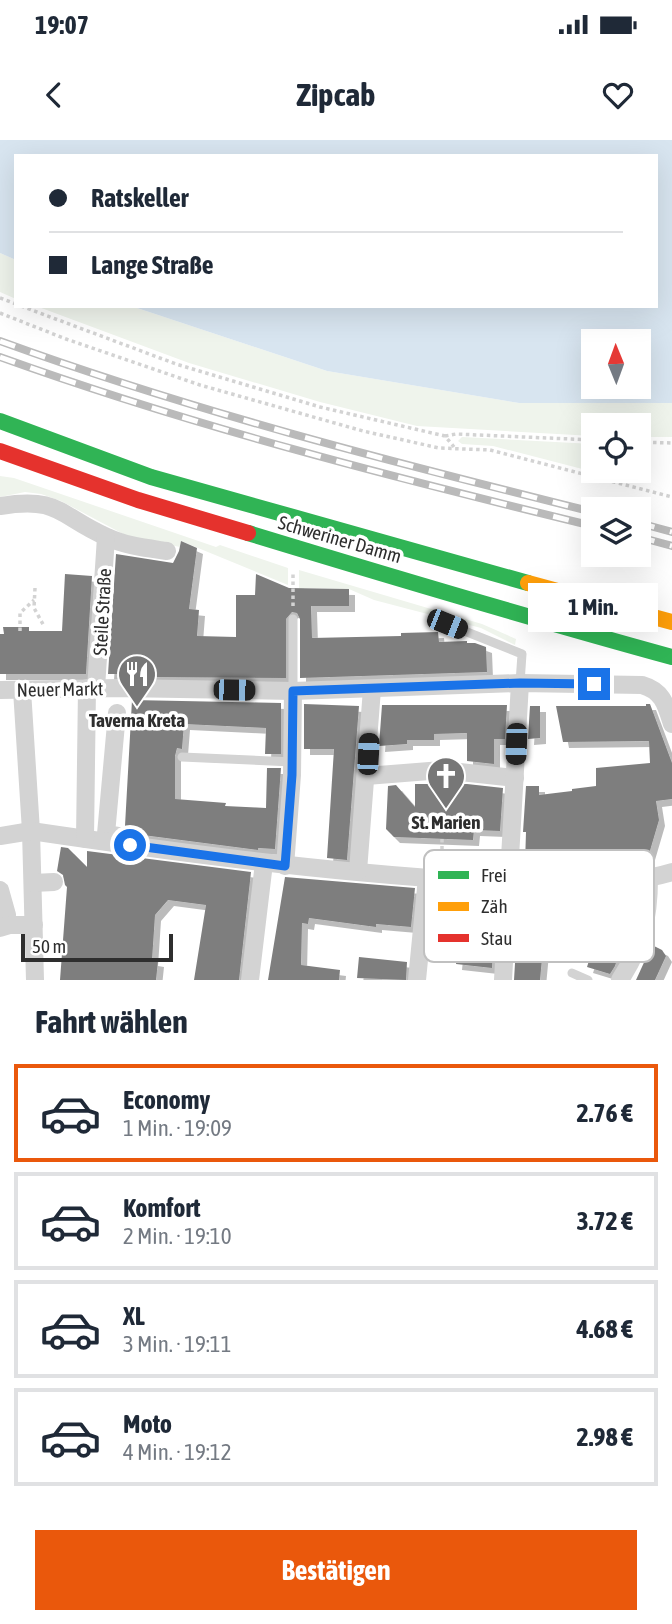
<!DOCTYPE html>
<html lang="de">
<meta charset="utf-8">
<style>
:root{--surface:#fff;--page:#f2f2f3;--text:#1f2937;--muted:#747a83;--line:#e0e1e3;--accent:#ea580c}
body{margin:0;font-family:"Asap Condensed",sans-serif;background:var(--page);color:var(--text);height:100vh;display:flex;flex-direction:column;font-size:26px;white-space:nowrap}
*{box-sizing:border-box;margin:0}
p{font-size:23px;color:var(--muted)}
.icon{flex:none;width:38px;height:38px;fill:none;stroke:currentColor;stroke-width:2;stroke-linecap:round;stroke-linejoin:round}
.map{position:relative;height:840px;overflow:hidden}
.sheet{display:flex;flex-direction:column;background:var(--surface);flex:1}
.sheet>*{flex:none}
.hud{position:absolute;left:14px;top:14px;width:644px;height:154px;border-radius:0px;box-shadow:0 7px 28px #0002;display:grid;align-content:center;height:154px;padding:0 35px;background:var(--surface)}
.needle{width:46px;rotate:359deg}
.controls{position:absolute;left:581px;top:189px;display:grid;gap:14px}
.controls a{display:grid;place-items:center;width:70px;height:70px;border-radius:0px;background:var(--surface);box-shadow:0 7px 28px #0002;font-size:35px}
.scale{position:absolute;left:21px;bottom:18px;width:152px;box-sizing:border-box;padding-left:7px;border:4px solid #2e2e2e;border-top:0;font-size:19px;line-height:24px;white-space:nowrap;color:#2e2e2e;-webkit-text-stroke:5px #fff;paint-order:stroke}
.end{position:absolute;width:32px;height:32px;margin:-16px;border:9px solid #1a73e8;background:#fff;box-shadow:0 0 0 4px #fff}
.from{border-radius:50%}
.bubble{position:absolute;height:49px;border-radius:0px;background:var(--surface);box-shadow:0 7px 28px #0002;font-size:23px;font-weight:700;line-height:49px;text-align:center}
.car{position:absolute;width:21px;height:42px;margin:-21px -10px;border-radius:9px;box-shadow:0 0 5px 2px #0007;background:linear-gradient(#222 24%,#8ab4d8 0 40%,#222 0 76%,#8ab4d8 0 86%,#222 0)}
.hud b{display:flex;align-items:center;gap:24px;height:66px;font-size:26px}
.hud b+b{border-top:2px solid var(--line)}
.hud i{width:18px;height:18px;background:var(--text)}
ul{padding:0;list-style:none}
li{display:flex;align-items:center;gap:21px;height:98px;margin:0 14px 10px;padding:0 21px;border:4px solid var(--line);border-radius:0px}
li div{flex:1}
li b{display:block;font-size:26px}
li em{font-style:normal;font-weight:700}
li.selected{border-color:var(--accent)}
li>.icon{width:63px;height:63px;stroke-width:1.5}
h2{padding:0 35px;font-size:32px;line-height:84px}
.cta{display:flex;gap:14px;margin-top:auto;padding:14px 35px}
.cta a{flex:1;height:80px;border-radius:0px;background:var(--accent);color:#fff;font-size:28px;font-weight:700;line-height:80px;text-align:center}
.status{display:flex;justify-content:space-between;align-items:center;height:49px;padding:0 35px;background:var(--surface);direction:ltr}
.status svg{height:19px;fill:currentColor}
header{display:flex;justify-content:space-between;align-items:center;height:91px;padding:0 35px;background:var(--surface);font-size:32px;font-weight:700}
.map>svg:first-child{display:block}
.green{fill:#eff4ec}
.water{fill:#d8e5f0;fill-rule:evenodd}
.building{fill:#7e7e7e;filter:url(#shadow)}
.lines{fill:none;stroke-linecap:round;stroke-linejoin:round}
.path{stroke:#d3d3d3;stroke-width:3.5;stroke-dasharray:3.5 3.5;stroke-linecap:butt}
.lane{stroke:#d3d3d3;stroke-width:9}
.street{stroke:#d3d3d3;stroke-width:18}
.fast{stroke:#30b455;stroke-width:16}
.slow{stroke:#ff9f0a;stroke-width:16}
.jam{stroke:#e5322d;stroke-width:16}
.rail-casing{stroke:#bababa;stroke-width:8}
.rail{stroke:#fff;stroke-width:5;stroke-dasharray:16;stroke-linecap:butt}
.route{stroke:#1a73e8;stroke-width:9}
.labels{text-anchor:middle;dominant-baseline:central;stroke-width:7;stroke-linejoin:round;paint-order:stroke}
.street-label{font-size:19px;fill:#2e2e2e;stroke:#fff}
.poi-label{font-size:19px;font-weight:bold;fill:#2e2e2e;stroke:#fff}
.key{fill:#fff;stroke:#c0c0c0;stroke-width:2}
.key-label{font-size:19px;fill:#2e2e2e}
</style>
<div class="status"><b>19:07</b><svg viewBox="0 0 49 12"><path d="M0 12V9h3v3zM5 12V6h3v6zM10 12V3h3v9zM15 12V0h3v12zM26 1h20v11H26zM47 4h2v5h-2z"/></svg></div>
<header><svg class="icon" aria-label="back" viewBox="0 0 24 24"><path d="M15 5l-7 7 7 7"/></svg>Zipcab<svg class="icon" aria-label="heart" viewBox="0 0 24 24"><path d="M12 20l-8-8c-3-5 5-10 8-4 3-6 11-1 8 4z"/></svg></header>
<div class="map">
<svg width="672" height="840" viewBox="0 0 672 840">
<defs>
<filter id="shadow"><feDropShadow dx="6" dy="6" stdDeviation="0" flood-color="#0004"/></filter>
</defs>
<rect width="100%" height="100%" fill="#fff"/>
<g class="green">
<path d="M0,113L16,120V159L0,152Z"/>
<path d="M36,166H131L327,231L519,263H672V297H639V285H593V296L417,286L320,262L189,223Z"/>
<path d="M462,297L593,304V331H595H590L493,306L462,304L458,301Z"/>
<path d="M0,336L14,338L216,407L220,405L288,428V445L181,401L180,407L127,396L61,361L41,354L25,352L0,357Z"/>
<path d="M299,430L482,484L516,499L515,505L481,488L374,460L349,449L304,448L299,466Z"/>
</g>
<path class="water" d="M0,0H672V263H519L327,231L131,166H656V16H16V120L0,113ZM593,201H639V247H593Z"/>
<g class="building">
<path d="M181,401L197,408L189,469L199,470L197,496L236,497V455H255L256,434L289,448L349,449V466H311L312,498L401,496V493L438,492L439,502L467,501V503H475L486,507L487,532L300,538V479L297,473L292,472L286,479V538L133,537V534H108L116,414L173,423L179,411Z"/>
<path d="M65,434L92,436L86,534H0V494H4L3,487H29V491H62Z"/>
<path d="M132,560L281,563V614H265L266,588L184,584L182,609L177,608L175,616V659L226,663L225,666L266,668L267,628H281L275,709L258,708V710L135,694L132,689L125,686Z"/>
<path d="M304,564L359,566L347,720L327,718L334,609H304Z"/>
<path d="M646,564H650L672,623V659L656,661L659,680L649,714L534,731L525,724L526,692H523L526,646H539V655L572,651V649L596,646V628L650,623L649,601L563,602L556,566H646Z"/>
<path d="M382,565H507L505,599H494V624L467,621V593L434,594V600H407V604L379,606Z"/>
<path d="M530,566H540V598L528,599Z"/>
<path d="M415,644H467L503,648L500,691L474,690L473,700L394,697L386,689L388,646L396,645L415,667Z"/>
<path d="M61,707L68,708L87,727V711L251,732L239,840H194L206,765L168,760L155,775L152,820L158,821L156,840H60L67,747L65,745L63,735L57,731Z"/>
<path d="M285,737L415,748L411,787L376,784V787L309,778L308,784L302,783L301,825L340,830L339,840H268Z"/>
<path d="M437,751L455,752V754L496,756L492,828L456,824L459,793L433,791Z"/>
<path d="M519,757L567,761L564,798L561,809L543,808L540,840H514Z"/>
<path d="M598,760L635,761L628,783L599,782L625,794L615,826L610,834L587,827L595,802Z"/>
<path d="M652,805L662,810L666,816L655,840H636Z"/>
<path d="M359,817L407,822L406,840L357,838Z"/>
</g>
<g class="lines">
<g class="path">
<path d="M0,158L16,164"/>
<path d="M21,166L176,224L320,267L445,296L454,307"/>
<path d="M0,173L66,199L200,245L363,291L439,308L490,310L672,357"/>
<path d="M445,296L456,294L593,300"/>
<path d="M639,302L672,303"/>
<path d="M603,338L604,331"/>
<path d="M35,448L34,468L44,486"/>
<path d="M293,466V432"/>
<path d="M20,491V473L34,460"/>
<path d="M442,699V719"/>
</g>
<g class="lane">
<path d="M293,479V551"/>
<path d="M447,484L522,514L520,543"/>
<path d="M182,617L292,622"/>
<path d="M572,833L588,840"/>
</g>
<g class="street">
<path d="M0,366C60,356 59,376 107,397C126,406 147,408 167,411"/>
<path d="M96,548L106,397"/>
<path d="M0,550L119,548L293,551L520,543L642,545C663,551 666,565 672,584"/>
<path d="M22,550L31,691L35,840"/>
<path d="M117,573L106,694L124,697"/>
<path d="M366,636L442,630L515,638"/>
<path d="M0,696L31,691C173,712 316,731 460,740C526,744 609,751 672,732"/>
<path d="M85,699L87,548"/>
<path d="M285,726L292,635L293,551"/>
<path d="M358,731L372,549"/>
<path d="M33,743L54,742"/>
<path d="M0,750L7,775"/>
<path d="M0,788L10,785H34"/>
<path d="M250,840L264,723"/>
<path d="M417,840L427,738"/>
<path d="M503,840L520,543"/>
<path d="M620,840C642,806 649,779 649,739"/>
</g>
<g class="fast">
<path d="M0,281L151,337L528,443"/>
<path d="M248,393C389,436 530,478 672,517"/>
</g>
<path class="slow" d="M528,443L672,482"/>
<path class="jam" d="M0,311L138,360L248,393"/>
<defs>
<g id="rail">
<path d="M0,201C195,272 392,322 593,372"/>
<path d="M0,217C195,287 392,337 593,386"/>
<path d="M639,383L672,392"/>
<path d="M639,397L672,406"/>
</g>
</defs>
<use href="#rail" class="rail-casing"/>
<use href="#rail" class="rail"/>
</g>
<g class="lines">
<path class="route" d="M130,705L285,726L292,635L293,551L520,543L594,544"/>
</g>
<defs>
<symbol id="restaurant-pin" viewBox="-11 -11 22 30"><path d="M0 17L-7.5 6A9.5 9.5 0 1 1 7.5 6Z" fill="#777" stroke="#fff"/><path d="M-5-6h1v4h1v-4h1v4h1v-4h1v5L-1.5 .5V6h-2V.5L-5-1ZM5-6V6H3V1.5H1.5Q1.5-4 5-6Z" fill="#fff"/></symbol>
<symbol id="church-pin" viewBox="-11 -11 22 30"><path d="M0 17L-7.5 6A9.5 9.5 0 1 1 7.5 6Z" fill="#777" stroke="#fff"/><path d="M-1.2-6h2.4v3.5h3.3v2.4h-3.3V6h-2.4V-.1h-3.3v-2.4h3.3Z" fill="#fff"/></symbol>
</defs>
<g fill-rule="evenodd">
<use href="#restaurant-pin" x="115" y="512" width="44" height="60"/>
<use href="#church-pin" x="424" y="614" width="44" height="60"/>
</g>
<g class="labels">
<g class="street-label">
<text transform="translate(340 399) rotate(16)">Schweriner Damm</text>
<text transform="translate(102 472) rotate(-87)">Steile Straße</text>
<text transform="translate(60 549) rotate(-1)">Neuer Markt</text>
</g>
<g class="poi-label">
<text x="137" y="580">Taverna Kreta</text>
<text x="446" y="682">St. Marien</text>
</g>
</g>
<rect x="424" y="710" width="230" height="112" rx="10" class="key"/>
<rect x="438" y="731" width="31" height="8" fill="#30b455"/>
<rect x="438" y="762" width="31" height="9" fill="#ff9f0a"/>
<rect x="438" y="794" width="31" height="8" fill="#e5322d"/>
<g class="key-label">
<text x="481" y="742">Frei</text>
<text x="481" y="773">Zäh</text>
<text x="481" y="805">Stau</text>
</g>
</svg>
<div class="controls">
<a><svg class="needle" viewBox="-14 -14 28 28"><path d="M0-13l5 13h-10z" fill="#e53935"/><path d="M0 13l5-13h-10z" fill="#747a83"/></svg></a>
<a><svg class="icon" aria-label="locate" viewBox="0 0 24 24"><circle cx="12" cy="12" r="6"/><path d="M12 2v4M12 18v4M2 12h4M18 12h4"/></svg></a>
<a><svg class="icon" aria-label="layers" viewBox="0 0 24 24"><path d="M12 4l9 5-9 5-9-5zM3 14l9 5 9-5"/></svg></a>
</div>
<div class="scale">50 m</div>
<i class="end from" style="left:130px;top:705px"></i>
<i class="end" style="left:594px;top:544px"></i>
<div class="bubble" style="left:528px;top:443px;width:130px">1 Min.</div>
<i class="car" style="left:447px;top:484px;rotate:112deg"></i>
<i class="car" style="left:234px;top:550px;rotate:91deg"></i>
<i class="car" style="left:516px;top:604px;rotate:182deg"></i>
<i class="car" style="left:368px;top:614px;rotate:3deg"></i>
<div class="hud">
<b><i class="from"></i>Ratskeller</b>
<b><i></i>Lange Straße</b>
</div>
</div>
<section class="sheet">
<h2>Fahrt wählen</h2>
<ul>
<li class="selected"><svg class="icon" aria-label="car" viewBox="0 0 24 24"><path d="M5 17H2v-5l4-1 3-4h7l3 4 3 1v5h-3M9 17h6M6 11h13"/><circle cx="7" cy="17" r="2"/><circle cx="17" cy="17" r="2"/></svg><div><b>Economy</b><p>1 Min. · 19:09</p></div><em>2.76 €</em></li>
<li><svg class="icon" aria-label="car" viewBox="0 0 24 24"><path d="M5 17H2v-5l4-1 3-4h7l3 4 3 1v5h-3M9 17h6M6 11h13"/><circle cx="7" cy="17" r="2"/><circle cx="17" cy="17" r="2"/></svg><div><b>Komfort</b><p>2 Min. · 19:10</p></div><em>3.72 €</em></li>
<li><svg class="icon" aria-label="car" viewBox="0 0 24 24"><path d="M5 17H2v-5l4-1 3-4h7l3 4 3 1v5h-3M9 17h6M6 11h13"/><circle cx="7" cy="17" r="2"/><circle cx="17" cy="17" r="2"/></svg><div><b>XL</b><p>3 Min. · 19:11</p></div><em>4.68 €</em></li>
<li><svg class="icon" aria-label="car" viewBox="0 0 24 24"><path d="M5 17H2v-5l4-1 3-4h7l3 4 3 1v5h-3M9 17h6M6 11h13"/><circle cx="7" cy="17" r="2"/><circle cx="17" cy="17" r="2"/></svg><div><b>Moto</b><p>4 Min. · 19:12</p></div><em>2.98 €</em></li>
</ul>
<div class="cta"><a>Bestätigen</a></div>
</section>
